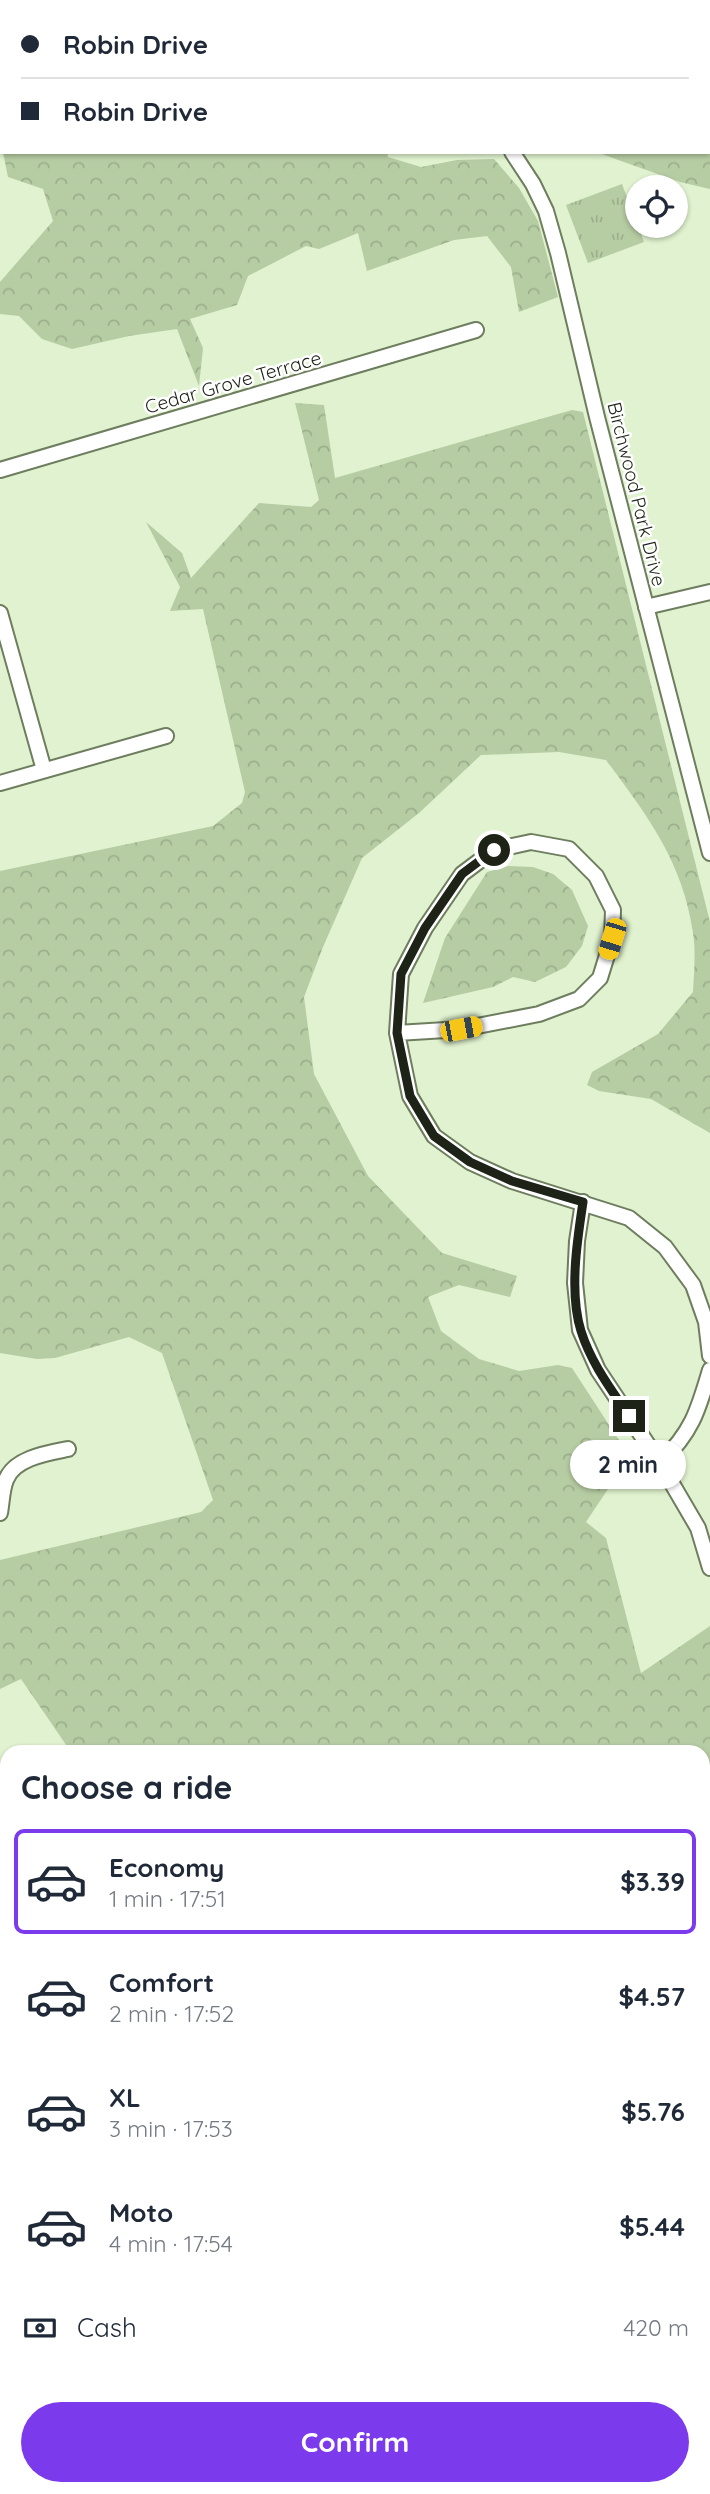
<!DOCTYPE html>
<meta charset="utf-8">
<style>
:root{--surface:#fff;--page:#f2f2f3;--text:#1f2937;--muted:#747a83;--line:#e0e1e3;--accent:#7c3aed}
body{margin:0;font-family:Quicksand,sans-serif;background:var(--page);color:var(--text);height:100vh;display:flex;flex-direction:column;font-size:26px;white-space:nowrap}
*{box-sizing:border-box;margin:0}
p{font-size:23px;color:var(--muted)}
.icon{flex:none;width:38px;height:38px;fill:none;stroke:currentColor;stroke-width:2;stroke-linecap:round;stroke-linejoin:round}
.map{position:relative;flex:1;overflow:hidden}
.panel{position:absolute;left:0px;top:1745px;width:710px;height:751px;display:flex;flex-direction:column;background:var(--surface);border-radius:21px 21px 0 0;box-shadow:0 2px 5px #0004}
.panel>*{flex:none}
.top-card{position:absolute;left:0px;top:0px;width:710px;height:154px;box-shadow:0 2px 5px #0004;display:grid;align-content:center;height:154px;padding:0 21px;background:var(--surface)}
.fabs{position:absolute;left:625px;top:175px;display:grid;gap:14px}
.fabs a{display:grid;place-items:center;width:63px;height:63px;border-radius:50%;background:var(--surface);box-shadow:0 2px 5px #0004;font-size:35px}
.end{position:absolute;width:32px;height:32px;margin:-16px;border:9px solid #1d2317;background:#fff;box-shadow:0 0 0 4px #fff}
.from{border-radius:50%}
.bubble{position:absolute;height:49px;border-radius:24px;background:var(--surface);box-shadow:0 2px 5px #0004;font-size:23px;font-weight:800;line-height:49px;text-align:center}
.car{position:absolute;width:21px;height:42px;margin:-21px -10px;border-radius:9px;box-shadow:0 0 5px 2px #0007;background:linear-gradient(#f5c518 24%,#345 0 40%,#f5c518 0 76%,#345 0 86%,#f5c518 0)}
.top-card b{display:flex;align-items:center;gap:24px;height:66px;font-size:26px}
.top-card b+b{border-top:2px solid var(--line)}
.top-card i{width:18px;height:18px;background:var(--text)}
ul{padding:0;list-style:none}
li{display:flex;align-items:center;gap:21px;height:105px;margin:0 14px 10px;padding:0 7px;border:4px solid transparent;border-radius:10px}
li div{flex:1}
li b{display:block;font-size:26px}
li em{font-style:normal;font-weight:800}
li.on{border-color:var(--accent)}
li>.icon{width:63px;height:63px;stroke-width:1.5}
h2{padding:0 21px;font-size:32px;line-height:84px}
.pay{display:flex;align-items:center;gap:18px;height:77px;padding:0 21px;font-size:26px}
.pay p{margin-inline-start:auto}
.button{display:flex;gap:14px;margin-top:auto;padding:14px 21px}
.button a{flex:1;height:80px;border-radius:42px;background:var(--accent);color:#fff;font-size:28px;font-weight:800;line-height:80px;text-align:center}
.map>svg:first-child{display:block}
.grass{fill:url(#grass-tufts)}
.forest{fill:url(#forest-crowns)}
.cemetery{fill:url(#cemetery-stones)}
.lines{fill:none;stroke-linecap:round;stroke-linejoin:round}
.minor-casing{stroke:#6d7d5e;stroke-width:18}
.tertiary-casing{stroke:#6d7d5e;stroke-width:21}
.primary-casing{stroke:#6d7d5e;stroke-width:24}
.minor{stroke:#fff;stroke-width:14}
.tertiary{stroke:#fff;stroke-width:18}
.primary{stroke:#fff;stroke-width:21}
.route{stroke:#1d2317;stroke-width:9}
.labels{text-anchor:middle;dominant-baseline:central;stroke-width:5;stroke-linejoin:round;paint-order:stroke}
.street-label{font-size:19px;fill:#1d2317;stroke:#fff}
</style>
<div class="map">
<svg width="710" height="2494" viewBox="0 0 710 2494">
<defs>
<pattern id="grass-tufts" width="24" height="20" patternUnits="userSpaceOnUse" patternTransform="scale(1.75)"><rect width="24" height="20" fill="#b6cca3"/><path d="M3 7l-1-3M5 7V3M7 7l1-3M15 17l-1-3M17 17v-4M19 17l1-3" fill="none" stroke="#9caf8c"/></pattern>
<pattern id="forest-crowns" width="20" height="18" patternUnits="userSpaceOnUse" patternTransform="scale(1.75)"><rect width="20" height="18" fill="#b6cca3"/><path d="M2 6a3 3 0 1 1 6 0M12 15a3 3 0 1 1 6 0" fill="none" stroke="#9caf8c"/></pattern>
<pattern id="cemetery-stones" width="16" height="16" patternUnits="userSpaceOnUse" patternTransform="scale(1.75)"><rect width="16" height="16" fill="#b6cca3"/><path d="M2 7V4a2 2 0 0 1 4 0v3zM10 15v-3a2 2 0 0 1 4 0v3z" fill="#9caf8c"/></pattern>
</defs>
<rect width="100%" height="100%" fill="#e0f2cf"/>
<g class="grass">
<path d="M622,184L644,242L588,263L566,205Z"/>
<path d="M7,2463V2488H594L596,2494H0V2465Z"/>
</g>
<g class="forest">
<path d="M0,0H379L380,2H2V75Z"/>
<path d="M710,0V189L680,182L596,152H709V2H704Z"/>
<path d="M3,152H387L388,157L421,167L457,160L494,159L519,188L538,221L558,297L519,312L511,267L487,236L454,240L367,271L358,233L319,249L306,246L248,276L237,305L190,319L203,348L199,386L177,329L129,336L72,349L42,339L19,316L0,314V282L53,221L43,189L8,177Z"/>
<path d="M295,403L324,405L335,478L572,410L583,412L710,922V1133L651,1099L599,1091L587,1085L592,1072L658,1034L693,992C694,973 696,952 693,933C683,862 647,815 606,760L559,752L481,755L419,813L362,858L323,947L304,997L314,1074L368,1176L442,1253L517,1276L510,1297L459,1285L428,1297L441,1331L479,1359L519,1371L558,1365L572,1368L626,1451L637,1479L614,1480L586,1522L606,1538L641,1673L710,1626V1866L705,1871L704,1752H71L21,1679L0,1689V1560L201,1512L213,1500L162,1353L129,1337L55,1358L37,1359L0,1353V871L213,826L242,803L245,792L203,609L170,611L180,587L146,522L182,553L191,578L259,503L311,507L319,500Z"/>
<path d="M508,866L533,867L553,874L572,890L588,926L582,946L566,967L535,982L513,977L493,987L423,1003L445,938L487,872Z"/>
<path d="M7,1888V1964L0,1966V1890Z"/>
<path d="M710,2158V2335L704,2326V2161Z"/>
</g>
<path class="cemetery" d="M7,2330V2463L0,2465V2332Z"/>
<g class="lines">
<defs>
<g id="minor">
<path d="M404,0L405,2"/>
<path d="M625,2L627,0"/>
<path d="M512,152L533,184L546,211L558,253L597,417L710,853"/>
<path d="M0,470L476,330"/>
<path d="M646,607L710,592"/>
<path d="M0,613L44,770"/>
<path d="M0,783L166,736"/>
<path d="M397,1033L462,1029L539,1014L579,999L600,978L612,939L613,910L596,876L569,849L531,842L494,850L462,874L425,928L401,974L397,1033L410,1096L434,1136L470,1162L512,1181L629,1218L665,1247L693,1285L706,1322L710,1356"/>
<path d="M583,1202L577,1241L575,1283L580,1330L598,1370L660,1463L698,1528L710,1568"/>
<path d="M660,1463C692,1432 698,1411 710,1370"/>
<path d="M0,1513C2,1502 2,1490 6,1480C14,1458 48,1453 68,1449"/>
<path d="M704,1904L710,1901"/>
</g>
<path id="tertiary" d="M618,2488L619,2494"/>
<g id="primary">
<path d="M704,1919L710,1915"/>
<path d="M0,2307L7,2305"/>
</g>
</defs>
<use href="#minor" class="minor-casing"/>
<use href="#tertiary" class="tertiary-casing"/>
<use href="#primary" class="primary-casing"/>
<use href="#minor" class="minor"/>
<use href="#tertiary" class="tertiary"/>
<use href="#primary" class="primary"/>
</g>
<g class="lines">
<path class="route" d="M494,850L462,874L425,928L401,974L397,1033L410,1096L434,1136L470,1162L512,1181L583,1202C577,1241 569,1293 581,1331C591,1363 611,1389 629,1416"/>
</g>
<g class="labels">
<g class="street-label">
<text transform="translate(233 382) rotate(-16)">Cedar Grove Terrace</text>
<text transform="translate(637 494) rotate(76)">Birchwood Park Drive</text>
</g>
</g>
</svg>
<div class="fabs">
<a><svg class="icon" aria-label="locate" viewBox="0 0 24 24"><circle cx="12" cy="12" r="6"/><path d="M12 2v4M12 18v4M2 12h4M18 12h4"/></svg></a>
</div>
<i class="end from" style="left:494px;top:850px"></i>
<i class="end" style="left:629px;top:1416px"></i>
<div class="bubble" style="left:570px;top:1440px;width:116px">2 min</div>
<i class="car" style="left:612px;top:939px;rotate:197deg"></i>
<i class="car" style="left:461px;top:1029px;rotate:79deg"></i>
<div class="top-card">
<b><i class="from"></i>Robin Drive</b>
<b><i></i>Robin Drive</b>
</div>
<section class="panel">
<h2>Choose a ride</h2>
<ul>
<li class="on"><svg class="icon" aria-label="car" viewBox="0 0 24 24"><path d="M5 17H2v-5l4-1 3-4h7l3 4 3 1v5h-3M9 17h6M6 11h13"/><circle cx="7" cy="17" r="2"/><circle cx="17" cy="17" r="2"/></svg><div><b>Economy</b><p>1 min · 17:51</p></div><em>$3.39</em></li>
<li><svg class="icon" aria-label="car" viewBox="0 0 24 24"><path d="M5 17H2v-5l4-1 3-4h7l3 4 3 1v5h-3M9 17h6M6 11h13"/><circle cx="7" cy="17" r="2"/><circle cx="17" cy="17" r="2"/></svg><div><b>Comfort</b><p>2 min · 17:52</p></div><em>$4.57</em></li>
<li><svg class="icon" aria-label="car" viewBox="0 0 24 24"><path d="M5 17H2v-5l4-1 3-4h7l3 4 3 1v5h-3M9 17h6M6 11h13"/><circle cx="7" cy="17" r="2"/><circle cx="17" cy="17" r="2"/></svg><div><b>XL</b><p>3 min · 17:53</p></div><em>$5.76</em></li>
<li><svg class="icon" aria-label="car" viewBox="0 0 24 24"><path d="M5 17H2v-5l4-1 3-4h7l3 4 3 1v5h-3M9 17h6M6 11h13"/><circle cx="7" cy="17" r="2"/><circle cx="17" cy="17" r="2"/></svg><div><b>Moto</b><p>4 min · 17:54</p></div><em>$5.44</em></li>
</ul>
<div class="pay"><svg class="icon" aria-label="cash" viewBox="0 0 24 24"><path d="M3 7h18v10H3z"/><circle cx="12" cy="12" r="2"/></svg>Cash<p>420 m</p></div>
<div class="button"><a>Confirm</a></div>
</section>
</div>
